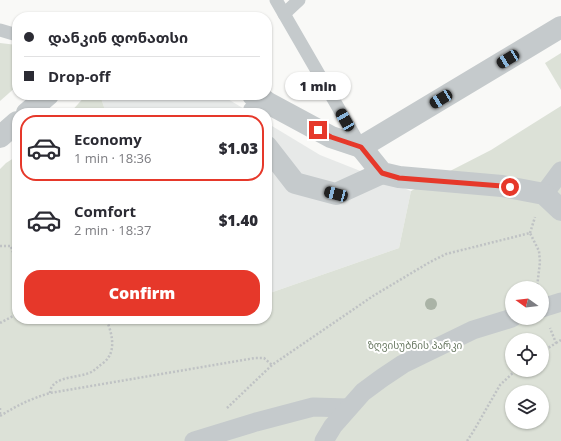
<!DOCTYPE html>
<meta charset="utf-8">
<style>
:root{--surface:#fff;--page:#f7f7f7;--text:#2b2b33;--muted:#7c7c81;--line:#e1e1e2;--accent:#e6382a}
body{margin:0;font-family:"Open Sans","Noto Sans Georgian",sans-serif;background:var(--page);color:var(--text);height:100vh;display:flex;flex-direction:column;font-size:15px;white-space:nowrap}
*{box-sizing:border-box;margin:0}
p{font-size:13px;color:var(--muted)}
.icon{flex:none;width:22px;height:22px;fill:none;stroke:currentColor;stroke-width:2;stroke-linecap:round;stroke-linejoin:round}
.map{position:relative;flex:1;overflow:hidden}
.drawer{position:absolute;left:12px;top:108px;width:260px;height:216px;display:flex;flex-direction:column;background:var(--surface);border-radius:16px;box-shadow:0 1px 3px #0004}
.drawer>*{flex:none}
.guide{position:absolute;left:12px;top:12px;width:260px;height:88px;border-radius:16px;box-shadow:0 1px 3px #0004;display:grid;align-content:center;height:88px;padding:0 12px;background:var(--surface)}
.needle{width:26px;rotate:285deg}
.buttons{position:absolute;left:505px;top:281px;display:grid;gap:8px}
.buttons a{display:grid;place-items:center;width:44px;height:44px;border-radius:50%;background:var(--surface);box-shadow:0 1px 3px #0004;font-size:20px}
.end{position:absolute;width:18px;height:18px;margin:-9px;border:5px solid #e6382a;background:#fff;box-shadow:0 0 0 2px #fff}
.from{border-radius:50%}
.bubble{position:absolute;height:28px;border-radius:14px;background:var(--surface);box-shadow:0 1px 3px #0004;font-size:13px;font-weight:800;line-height:28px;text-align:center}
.car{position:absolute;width:12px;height:24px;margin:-12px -6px;border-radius:5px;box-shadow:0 0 3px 1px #0007;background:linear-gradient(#222 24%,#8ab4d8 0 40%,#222 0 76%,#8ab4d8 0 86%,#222 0)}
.guide b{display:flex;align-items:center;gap:14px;height:38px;font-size:15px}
.guide b+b{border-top:1px solid var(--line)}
.guide i{width:10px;height:10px;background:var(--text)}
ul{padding:7px 0 0;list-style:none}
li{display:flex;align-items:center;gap:12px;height:66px;margin:0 8px 6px;padding:0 4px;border:2px solid transparent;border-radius:16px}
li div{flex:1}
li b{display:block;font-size:15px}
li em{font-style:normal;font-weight:800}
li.on{border-color:var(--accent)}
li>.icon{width:36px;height:36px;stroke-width:1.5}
.action{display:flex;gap:8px;margin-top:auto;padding:8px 12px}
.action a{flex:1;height:46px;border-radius:16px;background:var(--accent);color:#fff;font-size:16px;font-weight:800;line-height:46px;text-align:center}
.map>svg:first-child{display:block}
.built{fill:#e7e9e8}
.park{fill:#dce1d7;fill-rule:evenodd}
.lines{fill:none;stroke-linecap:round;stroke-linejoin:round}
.path{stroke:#bfc2c4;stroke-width:2.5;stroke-dasharray:2 2;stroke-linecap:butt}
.service{stroke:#c5cacc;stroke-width:13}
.pedestrian{stroke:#c5cacc;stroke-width:19}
.minor{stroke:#c5cacc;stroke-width:22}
.tertiary{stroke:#c5cacc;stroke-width:22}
.tree{fill:#aab3a6}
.route{stroke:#e6382a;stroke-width:5}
.labels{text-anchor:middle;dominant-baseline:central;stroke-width:4;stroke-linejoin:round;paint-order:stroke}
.park-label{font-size:10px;fill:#6a7a63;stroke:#fff}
</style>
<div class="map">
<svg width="561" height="441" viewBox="0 0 561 441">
<rect width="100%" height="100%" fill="#f9f9f7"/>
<g class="built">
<path d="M100,95H221L251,113H106Z"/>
<path d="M267,123L320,155L411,191L399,248L267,294Z"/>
</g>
<g class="park">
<path d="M0,43L17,45V86L0,101Z"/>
<path d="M561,53V90L545,63Z"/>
<path d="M86,95H100L106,113H70Z"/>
<path d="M561,106V441H0V169L6,163L17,156V319H193L195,320L198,319H267V294L399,248L411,191L491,150ZM512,288H542V318H512ZM512,340H542V370H512ZM512,392H542V422H512Z"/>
</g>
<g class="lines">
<g class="path">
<path d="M530,233L535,217"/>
<path d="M0,246H10L17,248"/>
<path d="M11,247L17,262"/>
<path d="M0,323L17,314"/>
<path d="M556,343L561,340"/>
<path d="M542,352L556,343L550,328"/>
<path d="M50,393C51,377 74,378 86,374C91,373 95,370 99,366C102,364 106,361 108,358C116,347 111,330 106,319"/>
<path d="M0,408V415"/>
<path d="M227,408L272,365L373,296L430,262L446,254L530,233L539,251L540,262L537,287"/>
<path d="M0,416C18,405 30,399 50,393L255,358H264L272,365"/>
<path d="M467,441L473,432L500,385L516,370"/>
</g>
<g class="service">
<path d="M276,0L361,147"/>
<path d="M284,14L299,0"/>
<path d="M0,30L17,35"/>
</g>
<g class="pedestrian">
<path d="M544,194L561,171"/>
<path d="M542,308L561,302"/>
<path d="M194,441L256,422L313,407L348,408"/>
<path d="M324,441L333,426L363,392L382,378L403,364L473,330L512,318"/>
</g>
<g class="minor">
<path d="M255,113L254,111L265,101"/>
<path d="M267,147L295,183L336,194L382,173"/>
<path d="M361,147L382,173L399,177L502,186L544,194L561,210"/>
</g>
<g class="tertiary">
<path d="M253,95L331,137L361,147L561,27"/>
<path d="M27,113L48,95"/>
<path d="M0,137L17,122"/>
</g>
</g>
<circle class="tree" cx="431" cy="304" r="6"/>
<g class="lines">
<path class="route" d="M318,130L331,137L361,147L382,173L399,178L502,186L510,187"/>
</g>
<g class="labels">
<g class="park-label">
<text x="415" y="345">ზღვისუბნის პარკი</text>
</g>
</g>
</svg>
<div class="buttons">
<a><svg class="needle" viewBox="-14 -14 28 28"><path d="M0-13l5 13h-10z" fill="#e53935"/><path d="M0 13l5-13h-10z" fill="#7c7c81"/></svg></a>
<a><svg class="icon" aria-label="locate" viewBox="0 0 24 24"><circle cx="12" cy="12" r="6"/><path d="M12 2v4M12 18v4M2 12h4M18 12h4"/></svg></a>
<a><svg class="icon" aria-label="layers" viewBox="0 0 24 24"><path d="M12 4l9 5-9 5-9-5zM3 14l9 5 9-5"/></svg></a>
</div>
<i class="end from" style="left:510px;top:187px"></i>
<i class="end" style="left:318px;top:130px"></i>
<div class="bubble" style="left:285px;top:72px;width:66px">1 min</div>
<i class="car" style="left:508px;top:59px;rotate:239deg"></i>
<i class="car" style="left:441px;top:99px;rotate:239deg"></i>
<i class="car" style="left:345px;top:120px;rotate:330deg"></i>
<i class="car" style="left:336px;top:194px;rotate:285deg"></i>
<div class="guide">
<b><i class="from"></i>დანკინ დონათსი</b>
<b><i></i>Drop-off</b>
</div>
<section class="drawer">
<ul>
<li class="on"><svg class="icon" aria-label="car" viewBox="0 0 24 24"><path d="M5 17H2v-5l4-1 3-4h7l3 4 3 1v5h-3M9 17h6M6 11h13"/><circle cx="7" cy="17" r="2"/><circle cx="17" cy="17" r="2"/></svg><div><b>Economy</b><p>1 min · 18:36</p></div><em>$1.03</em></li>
<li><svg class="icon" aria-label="car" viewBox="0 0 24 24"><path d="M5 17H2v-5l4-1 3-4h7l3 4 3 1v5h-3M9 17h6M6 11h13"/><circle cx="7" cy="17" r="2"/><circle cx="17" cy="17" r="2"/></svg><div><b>Comfort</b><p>2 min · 18:37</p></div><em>$1.40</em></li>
</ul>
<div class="action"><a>Confirm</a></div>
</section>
</div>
